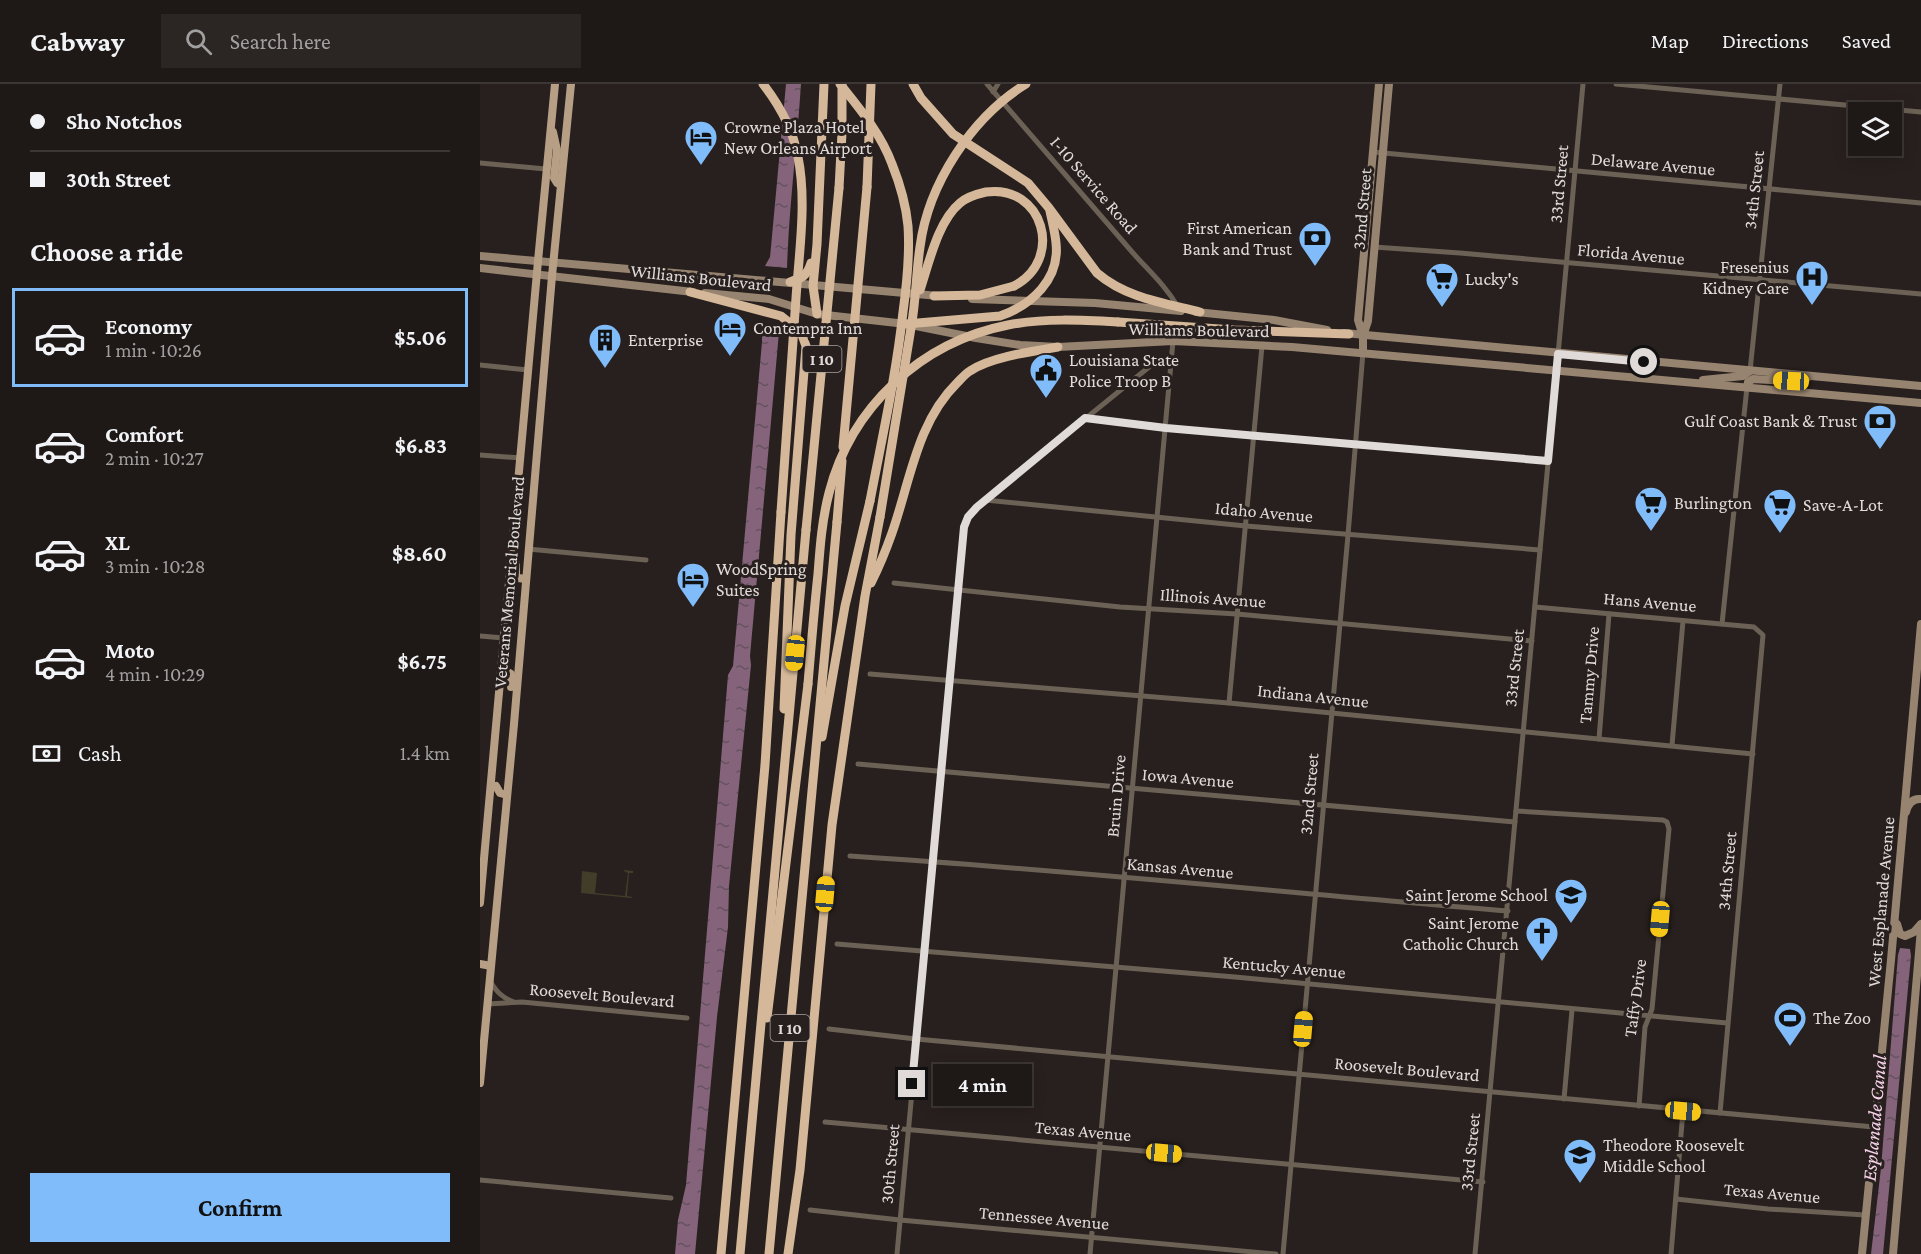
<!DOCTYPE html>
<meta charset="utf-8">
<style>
:root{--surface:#1e1816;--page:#2b2523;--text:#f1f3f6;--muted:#a1a0a1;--line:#3c3735;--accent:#81bcfa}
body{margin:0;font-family:"Crimson Pro",serif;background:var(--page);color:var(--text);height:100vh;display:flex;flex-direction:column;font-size:22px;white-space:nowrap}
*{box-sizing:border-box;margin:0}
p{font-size:20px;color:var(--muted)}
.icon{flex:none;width:33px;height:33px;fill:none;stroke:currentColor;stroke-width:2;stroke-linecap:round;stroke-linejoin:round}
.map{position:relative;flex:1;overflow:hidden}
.side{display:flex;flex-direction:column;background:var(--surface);width:480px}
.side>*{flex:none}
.banner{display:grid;align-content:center;height:132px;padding:0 30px;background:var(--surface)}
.fabs{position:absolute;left:1368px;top:18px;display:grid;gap:12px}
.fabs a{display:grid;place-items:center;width:54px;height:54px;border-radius:0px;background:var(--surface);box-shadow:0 3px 15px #0003,0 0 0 2px var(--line);font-size:30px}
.end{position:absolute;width:27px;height:27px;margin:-14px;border:8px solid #e0dbd9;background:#111;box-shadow:0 0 0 3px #111}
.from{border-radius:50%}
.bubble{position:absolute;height:42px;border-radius:0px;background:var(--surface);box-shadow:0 3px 15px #0003,0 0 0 2px var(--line);font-size:20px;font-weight:700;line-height:42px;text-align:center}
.car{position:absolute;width:18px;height:36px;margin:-18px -9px;border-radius:8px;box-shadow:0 0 4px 2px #0007;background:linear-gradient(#f5c518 24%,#345 0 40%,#f5c518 0 76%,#345 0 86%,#f5c518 0)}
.banner b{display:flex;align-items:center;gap:21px;height:57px;font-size:22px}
.banner b+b{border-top:2px solid var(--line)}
.banner i{width:15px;height:15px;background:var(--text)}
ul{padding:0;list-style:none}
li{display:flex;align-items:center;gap:18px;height:99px;margin:0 12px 9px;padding:0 18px;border:3px solid transparent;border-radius:0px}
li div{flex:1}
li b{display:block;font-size:22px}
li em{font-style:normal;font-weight:700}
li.active{border-color:var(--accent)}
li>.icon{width:54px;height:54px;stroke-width:1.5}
h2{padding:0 30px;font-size:27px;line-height:72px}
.pay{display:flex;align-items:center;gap:15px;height:66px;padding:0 30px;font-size:22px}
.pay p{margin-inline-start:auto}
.primary-button{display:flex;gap:12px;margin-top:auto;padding:12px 30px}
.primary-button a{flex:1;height:69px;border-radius:0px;background:var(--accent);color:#111;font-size:24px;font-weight:700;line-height:69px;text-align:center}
header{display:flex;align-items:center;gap:36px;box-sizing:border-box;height:84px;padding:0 30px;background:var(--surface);border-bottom:2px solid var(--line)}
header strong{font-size:28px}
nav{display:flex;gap:33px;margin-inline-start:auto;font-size:21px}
.search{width:420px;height:54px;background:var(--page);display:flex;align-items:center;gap:15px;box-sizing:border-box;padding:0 21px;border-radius:0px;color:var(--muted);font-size:22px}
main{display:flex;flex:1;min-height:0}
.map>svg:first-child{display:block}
.green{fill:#413d29}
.water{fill:url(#water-ripples)}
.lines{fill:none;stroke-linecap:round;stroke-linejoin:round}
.street{stroke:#6c6155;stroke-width:5}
.secondary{stroke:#978470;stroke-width:8}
.primary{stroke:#b79f86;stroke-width:8}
.highway{stroke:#d5b899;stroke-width:9}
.highway-bridge{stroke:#d5b899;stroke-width:9}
.route{stroke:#e0dbd9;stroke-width:8}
.labels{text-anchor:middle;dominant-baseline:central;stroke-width:6;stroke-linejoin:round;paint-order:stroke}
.shield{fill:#28201e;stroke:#a9a3a1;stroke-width:1.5}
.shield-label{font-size:16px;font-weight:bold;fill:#e0dbd9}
.poi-label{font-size:18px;fill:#e0dbd9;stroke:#28201e;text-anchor:start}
.street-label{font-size:18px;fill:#e0dbd9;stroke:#28201e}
.water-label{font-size:20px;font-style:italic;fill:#f8d4eb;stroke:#28201e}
</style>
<header>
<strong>Cabway</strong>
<div class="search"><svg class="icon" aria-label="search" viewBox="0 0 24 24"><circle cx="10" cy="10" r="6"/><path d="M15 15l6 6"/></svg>Search here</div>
<nav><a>Map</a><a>Directions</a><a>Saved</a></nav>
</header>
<main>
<section class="side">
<div class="banner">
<b><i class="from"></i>Sho Notchos</b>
<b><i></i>30th Street</b>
</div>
<h2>Choose a ride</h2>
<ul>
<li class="active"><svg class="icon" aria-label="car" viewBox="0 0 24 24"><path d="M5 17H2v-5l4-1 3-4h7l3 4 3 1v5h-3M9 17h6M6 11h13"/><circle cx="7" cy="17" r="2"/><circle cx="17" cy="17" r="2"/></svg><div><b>Economy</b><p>1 min · 10:26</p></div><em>$5.06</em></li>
<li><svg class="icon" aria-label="car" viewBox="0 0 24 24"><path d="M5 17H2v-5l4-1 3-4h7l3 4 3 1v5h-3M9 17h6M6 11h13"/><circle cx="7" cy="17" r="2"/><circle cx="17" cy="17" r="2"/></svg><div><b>Comfort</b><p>2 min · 10:27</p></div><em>$6.83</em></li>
<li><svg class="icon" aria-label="car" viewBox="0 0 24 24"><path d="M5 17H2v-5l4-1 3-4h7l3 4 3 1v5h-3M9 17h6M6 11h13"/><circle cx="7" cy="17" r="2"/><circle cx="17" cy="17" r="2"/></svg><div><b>XL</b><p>3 min · 10:28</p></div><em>$8.60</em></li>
<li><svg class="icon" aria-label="car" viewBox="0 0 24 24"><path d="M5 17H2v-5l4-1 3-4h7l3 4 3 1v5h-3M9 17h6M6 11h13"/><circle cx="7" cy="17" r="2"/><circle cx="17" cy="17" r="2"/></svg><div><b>Moto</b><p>4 min · 10:29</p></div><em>$6.75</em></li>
</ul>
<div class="pay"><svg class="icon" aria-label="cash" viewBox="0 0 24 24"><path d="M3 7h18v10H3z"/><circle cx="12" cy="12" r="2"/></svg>Cash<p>1.4 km</p></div>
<div class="primary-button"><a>Confirm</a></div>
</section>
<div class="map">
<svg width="1441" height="1170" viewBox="0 0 1441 1170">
<defs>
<pattern id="water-ripples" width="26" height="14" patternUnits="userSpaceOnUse" patternTransform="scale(1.5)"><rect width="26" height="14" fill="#85637a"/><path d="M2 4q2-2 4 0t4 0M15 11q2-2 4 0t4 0" fill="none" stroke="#64525e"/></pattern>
</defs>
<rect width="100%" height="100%" fill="#28201e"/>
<path class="green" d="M144,786L153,787V789H149L147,812L152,813V814L101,809L102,787L117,789L115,809L145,812L148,789L144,787Z"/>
<g class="water">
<path d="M306,0H321C317,62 309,123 307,184L285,182L290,173L291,163Z"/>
<path d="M282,247L299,248L270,572L271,581L249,802L248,843L237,933L215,1170H195L198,1136L206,1101L248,591L253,582L282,258Z"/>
<path d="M1420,864L1430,865L1431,872L1403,1170H1391L1401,1084L1418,871Z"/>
</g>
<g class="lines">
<g class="street">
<path d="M507,0L653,169C669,187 686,202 698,223"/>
<path d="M1136,0L1441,28"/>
<path d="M513,8L518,0"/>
<path d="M893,68L1441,119"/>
<path d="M0,79L66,85"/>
<path d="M894,163L980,169L1441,210"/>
<path d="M0,281L48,286"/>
<path d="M1270,287L1300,0"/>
<path d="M605,334L686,344L1068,377"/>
<path d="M0,371L41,374"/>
<path d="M505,416L766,442L1060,466"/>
<path d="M48,465L166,476"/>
<path d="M414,499L640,523L757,530L1052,557"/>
<path d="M1055,523L1274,543L1283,551L1240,1029"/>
<path d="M1242,540L1267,303"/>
<path d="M0,552L24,554"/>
<path d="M390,590L749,619L1273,670"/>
<path d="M749,619L782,262"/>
<path d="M1119,655L1129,530"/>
<path d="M1192,661L1203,537"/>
<path d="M378,680L1035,738"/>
<path d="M1036,727L1183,736L1187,738L1189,745L1172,925L1165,943L1159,1022"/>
<path d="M370,772C590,786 808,809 1028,827"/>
<path d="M357,860L755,893L1247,939"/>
<path d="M10,897C16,907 22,914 34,918"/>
<path d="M7,920L42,918L207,934"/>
<path d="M349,945L436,955L1394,1043"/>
<path d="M1084,1015L1092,926"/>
<path d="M345,1038L1003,1098"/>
<path d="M0,1096L191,1114"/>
<path d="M1196,1115L1288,1125L1385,1131"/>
<path d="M330,1126L420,1136L796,1170"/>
<path d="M417,1170L484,443L488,433L505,416L669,283"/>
<path d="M610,1170L693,257"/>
<path d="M803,1170L868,451L883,268"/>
<path d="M995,1170L1103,0"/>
<path d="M1191,1170L1203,1027"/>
</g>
<g class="secondary">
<path d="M0,172L459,212"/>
<path d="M0,184L213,208"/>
<path d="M225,209L289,215L337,230L426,240L496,254L540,261L578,263L693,257L812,263L1441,319"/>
<path d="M492,215L615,219L701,227"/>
<path d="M716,228L794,236L847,246"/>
<path d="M864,249L1441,302"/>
<path d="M883,252L888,237L909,0"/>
<path d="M883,268V252L878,236L899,0"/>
<path d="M1223,296L1263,292L1270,287"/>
<path d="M1267,303L1268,298L1273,295L1312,297L1327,294"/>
<path d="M1426,728C1428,720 1432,714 1441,715"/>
<path d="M1417,840L1420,850L1425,852L1434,848L1441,840"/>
<path d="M1382,1170L1411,876L1441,540"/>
<path d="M1413,1170L1441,845"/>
</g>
<g class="primary">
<path d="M73,48L77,66L74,94L77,99L81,100"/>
<path d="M36,479V492L38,494L46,495"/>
<path d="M21,587H26L31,590V603"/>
<path d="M16,702L20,709L27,711"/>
<path d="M0,819L58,177L75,0"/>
<path d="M0,880L11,882"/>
<path d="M0,999L34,640L72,192L91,0"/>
</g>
<g class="highway">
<path d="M433,0L441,14L473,50L548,99L569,124L617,189C646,214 684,219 720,228"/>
<path d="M387,103L391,0"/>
<path d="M359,104L362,49V0"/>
<path d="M310,198C322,194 327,192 331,179"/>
<path d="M210,208L301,232L321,248L326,262L311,451L304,625"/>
<path d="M454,212L500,211L534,202"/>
<path d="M337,230L333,202L337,160L344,0"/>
<path d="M638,238L754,246L869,250"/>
<path d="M426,240L520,232C552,221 580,195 576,159C575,148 572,137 570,127"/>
<path d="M391,499C399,483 406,466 412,449C430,398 437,338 477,299C481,295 485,290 490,287C510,273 554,267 578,263"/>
<path d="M342,653L365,522L390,417"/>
<path d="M287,934L328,600"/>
<path d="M241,1170L285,681L301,428"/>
<path d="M260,1170L326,446"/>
<path d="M289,1170L357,438"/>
<path d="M308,1170L320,1086L352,741L385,512L400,433"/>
</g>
<g class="highway-bridge">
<path d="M283,0C300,22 313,45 318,73C327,117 319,169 316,214C311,285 306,356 301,428"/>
<path d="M360,0C380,25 401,50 412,80C420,100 426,121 428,142C430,171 427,199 423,228C416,292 402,354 390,417"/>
<path d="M440,206C449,179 458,137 480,119C487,113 497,110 506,108C563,100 585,175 534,202"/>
<path d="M363,363L387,103"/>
<path d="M400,433C410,370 421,307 431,244C436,217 436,190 440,163C448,100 492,33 546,0"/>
<path d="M357,438L362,377"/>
<path d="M326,446L359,104"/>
<path d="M328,600C331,563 334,527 338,490C340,463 342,436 349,409C371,323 441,258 528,241C564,234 601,236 638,238"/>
</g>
</g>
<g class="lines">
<path class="route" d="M432,1000L484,443L488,433L497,423L605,334L686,344L1068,377L1078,270L1164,278"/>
</g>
<defs>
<symbol id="hotel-pin" viewBox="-11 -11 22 30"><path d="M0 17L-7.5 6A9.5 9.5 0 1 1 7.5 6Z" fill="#81bcfa" stroke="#28201e"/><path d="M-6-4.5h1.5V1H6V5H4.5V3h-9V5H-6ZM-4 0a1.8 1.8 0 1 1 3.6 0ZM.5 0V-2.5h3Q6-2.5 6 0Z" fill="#111"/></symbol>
<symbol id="bank-pin" viewBox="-11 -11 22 30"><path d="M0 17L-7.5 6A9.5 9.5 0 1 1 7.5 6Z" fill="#81bcfa" stroke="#28201e"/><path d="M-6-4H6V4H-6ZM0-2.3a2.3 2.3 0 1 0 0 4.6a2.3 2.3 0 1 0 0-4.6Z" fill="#111"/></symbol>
<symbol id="hospital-pin" viewBox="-11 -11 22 30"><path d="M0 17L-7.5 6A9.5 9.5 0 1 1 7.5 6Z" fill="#81bcfa" stroke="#28201e"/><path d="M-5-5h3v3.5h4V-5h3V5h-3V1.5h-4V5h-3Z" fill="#111"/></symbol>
<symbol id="supermarket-pin" viewBox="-11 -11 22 30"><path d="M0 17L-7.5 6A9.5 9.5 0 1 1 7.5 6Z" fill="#81bcfa" stroke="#28201e"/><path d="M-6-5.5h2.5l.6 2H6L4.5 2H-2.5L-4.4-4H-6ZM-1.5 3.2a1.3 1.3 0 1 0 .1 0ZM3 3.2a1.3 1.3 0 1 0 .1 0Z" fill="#111"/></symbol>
<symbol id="building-pin" viewBox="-11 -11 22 30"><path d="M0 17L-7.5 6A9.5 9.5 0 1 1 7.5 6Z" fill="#81bcfa" stroke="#28201e"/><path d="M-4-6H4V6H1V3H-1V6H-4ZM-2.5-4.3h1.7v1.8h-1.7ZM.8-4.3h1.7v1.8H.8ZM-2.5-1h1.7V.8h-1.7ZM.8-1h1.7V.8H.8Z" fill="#111"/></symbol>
<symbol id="civic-pin" viewBox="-11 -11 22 30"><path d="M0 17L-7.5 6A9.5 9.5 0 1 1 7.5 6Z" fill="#81bcfa" stroke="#28201e"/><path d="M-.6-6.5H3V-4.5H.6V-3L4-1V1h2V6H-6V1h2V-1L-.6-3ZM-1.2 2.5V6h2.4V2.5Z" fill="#111"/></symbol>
<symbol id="school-pin" viewBox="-11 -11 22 30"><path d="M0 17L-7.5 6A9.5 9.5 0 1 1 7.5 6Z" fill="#81bcfa" stroke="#28201e"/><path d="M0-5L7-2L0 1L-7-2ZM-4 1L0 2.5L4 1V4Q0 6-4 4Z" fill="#111"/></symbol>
<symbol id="church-pin" viewBox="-11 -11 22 30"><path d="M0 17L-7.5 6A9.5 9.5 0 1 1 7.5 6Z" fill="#81bcfa" stroke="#28201e"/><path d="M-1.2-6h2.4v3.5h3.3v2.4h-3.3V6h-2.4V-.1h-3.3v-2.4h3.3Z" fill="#111"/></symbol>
<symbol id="stadium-pin" viewBox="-11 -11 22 30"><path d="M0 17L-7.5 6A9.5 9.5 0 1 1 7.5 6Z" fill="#81bcfa" stroke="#28201e"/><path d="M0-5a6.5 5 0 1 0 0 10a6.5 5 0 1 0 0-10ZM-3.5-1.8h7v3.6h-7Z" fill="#111"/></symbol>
</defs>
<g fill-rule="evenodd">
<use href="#hotel-pin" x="202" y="34" width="38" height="52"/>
<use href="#bank-pin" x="816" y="135" width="38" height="52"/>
<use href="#hospital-pin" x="1313" y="174" width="38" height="52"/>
<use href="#supermarket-pin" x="943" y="176" width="38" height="52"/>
<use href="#hotel-pin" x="231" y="225" width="38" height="52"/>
<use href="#building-pin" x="106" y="237" width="38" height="52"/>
<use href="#civic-pin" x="547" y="267" width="38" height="52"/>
<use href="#bank-pin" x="1381" y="318" width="38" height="52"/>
<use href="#supermarket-pin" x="1152" y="400" width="38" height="52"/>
<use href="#supermarket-pin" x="1281" y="402" width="38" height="52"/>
<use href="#hotel-pin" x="194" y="476" width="38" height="52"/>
<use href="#school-pin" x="1072" y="792" width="38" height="52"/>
<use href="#church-pin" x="1043" y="830" width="38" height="52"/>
<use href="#stadium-pin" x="1291" y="915" width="38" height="52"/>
<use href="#school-pin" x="1081" y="1052" width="38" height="52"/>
</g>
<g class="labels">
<g class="shield">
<rect x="322.5" y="262" width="39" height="26" rx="4.5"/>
<rect x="290.5" y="931" width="39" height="26" rx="4.5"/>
</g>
<g class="shield-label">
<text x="342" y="275">I 10</text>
<text x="310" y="944">I 10</text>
</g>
<g class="poi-label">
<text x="244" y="43">Crowne Plaza Hotel<tspan x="244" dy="21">New Orleans Airport</tspan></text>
<text x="812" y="144" text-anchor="end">First American<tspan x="812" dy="21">Bank and Trust</tspan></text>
<text x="1309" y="183" text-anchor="end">Fresenius<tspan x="1309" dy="21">Kidney Care</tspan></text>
<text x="985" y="195">Lucky's</text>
<text x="273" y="244">Contempra Inn</text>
<text x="148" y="256">Enterprise</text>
<text x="589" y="276">Louisiana State<tspan x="589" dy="21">Police Troop B</tspan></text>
<text x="1377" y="337" text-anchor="end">Gulf Coast Bank &amp; Trust</text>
<text x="1194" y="419">Burlington</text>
<text x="1323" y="421">Save-A-Lot</text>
<text x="236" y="485">WoodSpring<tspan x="236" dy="21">Suites</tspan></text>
<text x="1068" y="811" text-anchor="end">Saint Jerome School</text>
<text x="1039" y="839" text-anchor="end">Saint Jerome<tspan x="1039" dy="21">Catholic Church</tspan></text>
<text x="1333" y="934">The Zoo</text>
<text x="1123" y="1061">Theodore Roosevelt<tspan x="1123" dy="21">Middle School</tspan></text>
</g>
<g class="street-label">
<text transform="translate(1173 80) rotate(5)">Delaware Avenue</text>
<text transform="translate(1079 100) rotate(-85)">33rd Street</text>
<text transform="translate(614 101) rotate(49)">I-10 Service Road</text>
<text transform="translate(1274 106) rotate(-84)">34th Street</text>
<text transform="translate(882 125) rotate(-85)">32nd Street</text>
<text transform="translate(1151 170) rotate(5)">Florida Avenue</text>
<text transform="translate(221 194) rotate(6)">Williams Boulevard</text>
<text transform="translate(719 246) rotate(1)">Williams Boulevard</text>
<text transform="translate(784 428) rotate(5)">Idaho Avenue</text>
<text transform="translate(29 498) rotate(-85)">Veterans Memorial Boulevard</text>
<text transform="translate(733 514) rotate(4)">Illinois Avenue</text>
<text transform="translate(1170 518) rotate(5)">Hans Avenue</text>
<text transform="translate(1034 584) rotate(-84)">33rd Street</text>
<text transform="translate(1109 591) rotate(-85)">Tammy Drive</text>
<text transform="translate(833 612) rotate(6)">Indiana Avenue</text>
<text transform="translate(708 694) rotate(5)">Iowa Avenue</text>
<text transform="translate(829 710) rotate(-85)">32nd Street</text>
<text transform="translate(636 712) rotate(-85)">Bruin Drive</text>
<text transform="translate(700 784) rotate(5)">Kansas Avenue</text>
<text transform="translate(1247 787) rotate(-85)">34th Street</text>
<text transform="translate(1401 818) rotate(-85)">West Esplanade Avenue</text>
<text transform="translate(804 883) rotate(5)">Kentucky Avenue</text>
<text transform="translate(122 911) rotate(5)">Roosevelt Boulevard</text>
<text transform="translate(1155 914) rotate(-82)">Taffy Drive</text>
<text transform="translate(927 985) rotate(5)">Roosevelt Boulevard</text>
<text transform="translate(603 1047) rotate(5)">Texas Avenue</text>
<text transform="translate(990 1068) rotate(-84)">33rd Street</text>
<text transform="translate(410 1080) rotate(-85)">30th Street</text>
<text transform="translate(1292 1109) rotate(5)">Texas Avenue</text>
<text transform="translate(564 1134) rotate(5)">Tennessee Avenue</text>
</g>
<g class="water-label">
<text transform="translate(1394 1034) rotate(-85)">Esplanade Canal</text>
</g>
</g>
</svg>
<div class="fabs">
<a><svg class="icon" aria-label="layers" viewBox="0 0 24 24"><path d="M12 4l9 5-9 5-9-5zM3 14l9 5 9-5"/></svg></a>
</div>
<i class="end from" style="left:1164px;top:278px"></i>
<i class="end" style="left:432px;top:1000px"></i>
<div class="bubble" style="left:453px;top:980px;width:99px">4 min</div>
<i class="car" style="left:1311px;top:297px;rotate:273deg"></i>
<i class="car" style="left:315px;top:569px;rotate:186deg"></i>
<i class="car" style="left:345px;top:810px;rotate:5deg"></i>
<i class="car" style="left:1180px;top:835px;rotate:185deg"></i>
<i class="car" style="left:823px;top:945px;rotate:5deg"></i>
<i class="car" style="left:1203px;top:1027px;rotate:95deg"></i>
<i class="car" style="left:684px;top:1069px;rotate:95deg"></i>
</div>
</main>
